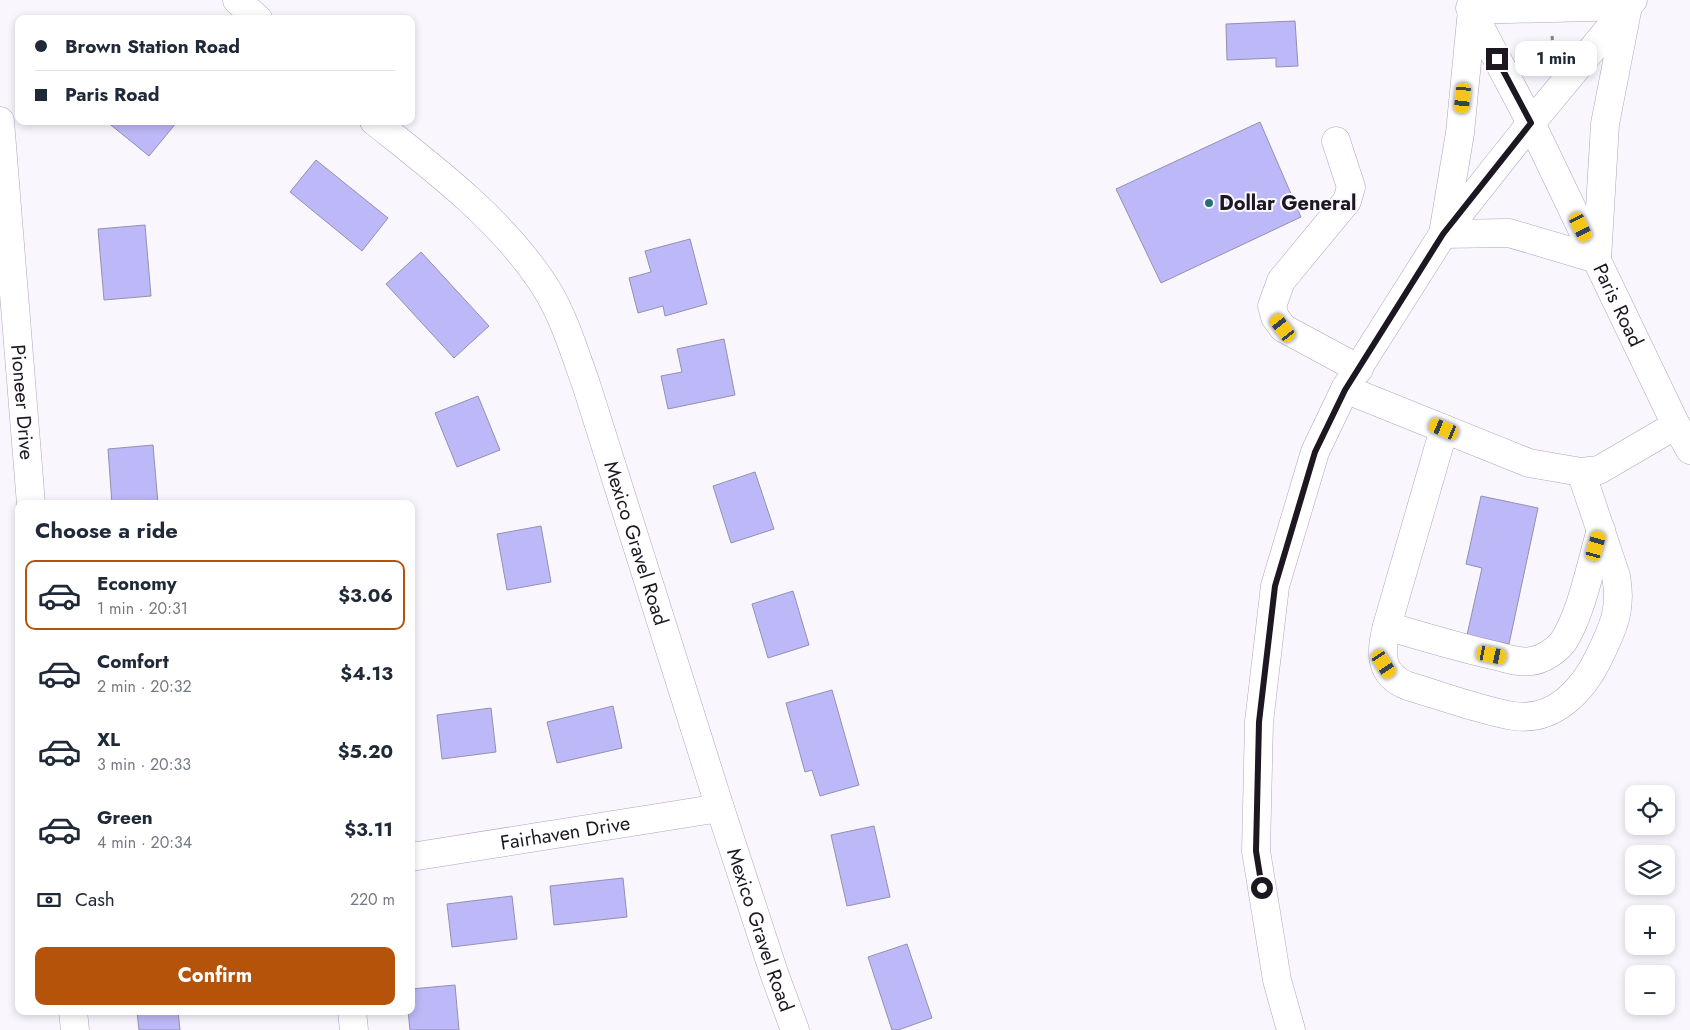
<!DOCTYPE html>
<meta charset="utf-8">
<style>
:root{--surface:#fff;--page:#f6f6f7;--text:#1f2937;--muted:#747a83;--line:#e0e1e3;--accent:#b45309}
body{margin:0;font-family:Jost,sans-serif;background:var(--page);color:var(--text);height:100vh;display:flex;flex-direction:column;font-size:19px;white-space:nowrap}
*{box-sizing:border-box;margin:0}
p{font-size:16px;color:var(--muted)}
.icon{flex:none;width:28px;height:28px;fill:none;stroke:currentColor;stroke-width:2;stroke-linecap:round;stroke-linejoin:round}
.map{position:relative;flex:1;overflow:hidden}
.details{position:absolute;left:15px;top:500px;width:400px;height:515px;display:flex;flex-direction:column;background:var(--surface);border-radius:10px;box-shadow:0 2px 8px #0003}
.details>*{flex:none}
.hud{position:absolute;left:15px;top:15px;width:400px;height:110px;border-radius:10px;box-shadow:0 2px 8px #0003;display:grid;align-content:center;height:110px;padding:0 20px;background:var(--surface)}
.tools{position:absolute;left:1625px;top:785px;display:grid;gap:10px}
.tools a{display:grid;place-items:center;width:50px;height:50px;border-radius:10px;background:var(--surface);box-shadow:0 2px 8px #0003;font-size:25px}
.end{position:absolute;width:22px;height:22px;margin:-11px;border:6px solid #1d1722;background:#fff;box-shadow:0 0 0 2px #fff}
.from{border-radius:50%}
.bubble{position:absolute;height:35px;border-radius:10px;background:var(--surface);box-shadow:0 2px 8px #0003;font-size:16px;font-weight:700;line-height:35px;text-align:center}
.car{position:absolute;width:15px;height:30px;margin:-15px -8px;border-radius:6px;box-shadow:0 0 4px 1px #0007;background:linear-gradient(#f5c518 24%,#345 0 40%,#f5c518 0 76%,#345 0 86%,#f5c518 0)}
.hud b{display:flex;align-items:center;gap:18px;height:48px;font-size:19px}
.hud b+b{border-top:1px solid var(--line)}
.hud i{width:12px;height:12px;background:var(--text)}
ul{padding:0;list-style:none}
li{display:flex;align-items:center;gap:15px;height:70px;margin:0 10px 8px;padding:0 10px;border:2px solid transparent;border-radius:10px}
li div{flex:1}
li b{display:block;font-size:19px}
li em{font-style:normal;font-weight:700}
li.on{border-color:var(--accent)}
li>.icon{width:45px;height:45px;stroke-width:1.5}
h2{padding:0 20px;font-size:22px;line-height:60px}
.pay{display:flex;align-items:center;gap:12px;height:55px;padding:0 20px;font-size:19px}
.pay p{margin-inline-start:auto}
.button{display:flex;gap:10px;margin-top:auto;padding:10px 20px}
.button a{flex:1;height:58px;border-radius:10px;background:var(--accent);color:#fff;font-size:20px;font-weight:700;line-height:58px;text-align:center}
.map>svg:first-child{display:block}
.building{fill:#bdb8f7;stroke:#9391b0}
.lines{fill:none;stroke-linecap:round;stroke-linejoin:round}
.minor-casing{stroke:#b2a3c2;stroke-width:29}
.major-casing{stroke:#b2a3c2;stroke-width:29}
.path{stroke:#858089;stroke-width:3;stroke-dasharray:4 4;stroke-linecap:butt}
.minor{stroke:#fff;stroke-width:28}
.major{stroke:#fff;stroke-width:28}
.route{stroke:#1d1722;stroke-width:6}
.poi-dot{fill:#266e7a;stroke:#f9f6fd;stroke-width:2}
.labels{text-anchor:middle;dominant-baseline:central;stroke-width:4;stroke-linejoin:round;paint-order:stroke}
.poi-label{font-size:20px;font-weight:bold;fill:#1d1722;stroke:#f9f6fd;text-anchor:start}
.street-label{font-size:20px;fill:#1d1722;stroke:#f9f6fd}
</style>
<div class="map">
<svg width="1690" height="1030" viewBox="0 0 1690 1030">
<rect width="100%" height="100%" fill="#f9f6fd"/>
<g class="building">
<path d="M1295,21L1298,66L1276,67V58L1227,60L1226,24Z"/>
<path d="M106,121H176L177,122L149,156Z"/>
<path d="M1260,122L1301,217L1161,283L1116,189Z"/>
<path d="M316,160L388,218L362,251L290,192Z"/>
<path d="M145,225L151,296L104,300L98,229Z"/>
<path d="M690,239L707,304L665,316L663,306L638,313L629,278L651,272L645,251Z"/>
<path d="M421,252L489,326L454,358L386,284Z"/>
<path d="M724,339L735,395L668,409L661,376L682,372L677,349Z"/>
<path d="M478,396L500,450L457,467L435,413Z"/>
<path d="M153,445L158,504H112L108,449Z"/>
<path d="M755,472L774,529L731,543L713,486Z"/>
<path d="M1481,496L1538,508L1509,644L1467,635L1482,568L1466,564Z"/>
<path d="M541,526L551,582L507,590L497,534Z"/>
<path d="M793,591L809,645L768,658L752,604Z"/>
<path d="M832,690L859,785L820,796L812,770L805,772L786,703Z"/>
<path d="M613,706L622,748L557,763L547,722Z"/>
<path d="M491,708L496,752L442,759L437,715Z"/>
<path d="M874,826L890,897L847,906L831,835Z"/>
<path d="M623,878L627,917L554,925L550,886Z"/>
<path d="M512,896L517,939L452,947L447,904Z"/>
<path d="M907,944L932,1018L898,1030H892L868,957Z"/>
<path d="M455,985L459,1030H410L408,1011H411V989Z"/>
<path d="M137,1011H178L180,1030H139Z"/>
</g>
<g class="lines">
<defs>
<g id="minor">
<path d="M237,0L258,19"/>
<path id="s1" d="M0,121L31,504"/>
<path id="s2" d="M374,121C433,168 497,216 540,279C562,310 573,348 586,384L720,808L774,973L795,1030"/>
<path d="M1336,141L1351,187L1347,201L1281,281L1272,306L1275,317L1283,328L1359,369"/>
<path d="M1345,389L1529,463L1581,472L1599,470L1676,425"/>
<path d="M1444,429L1387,626C1380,652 1379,675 1408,686C1428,692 1449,699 1469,705C1484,709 1499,714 1514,716C1555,722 1584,689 1600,655C1614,626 1622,609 1616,576L1581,472"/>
<path d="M1387,626C1424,637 1460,648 1497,656C1508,659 1520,663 1531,661C1542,660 1556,651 1563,642C1582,613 1591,563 1601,530"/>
<path id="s3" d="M411,857L720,808"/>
<path d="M73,1011L75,1030"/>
<path d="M352,1011L354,1030"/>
<path d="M1291,1030L1277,980L1256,851L1259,722L1275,586L1315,452L1345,389L1443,234L1531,123L1633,0"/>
</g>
<g id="major">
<path d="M1628,6L1605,124L1597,259L1509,233L1443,234L1460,133L1472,10Z"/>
<path id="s4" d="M1470,8L1531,123L1676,425L1690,450"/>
</g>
</defs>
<use href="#minor" class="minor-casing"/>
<use href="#major" class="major-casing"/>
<path class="path" d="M1552,36L1553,44"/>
<use href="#minor" class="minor"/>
<use href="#major" class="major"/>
</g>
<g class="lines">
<path class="route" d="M1262,888L1256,851L1259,722L1275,586L1315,452L1345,390L1443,234L1531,123L1497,59"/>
</g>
<circle class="poi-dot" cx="1209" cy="203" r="5"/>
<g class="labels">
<g class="poi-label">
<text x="1219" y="203">Dollar General</text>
</g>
<g class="street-label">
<text stroke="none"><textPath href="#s4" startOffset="332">Paris Road</textPath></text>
<text stroke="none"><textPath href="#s1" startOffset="282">Pioneer Drive</textPath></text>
<text stroke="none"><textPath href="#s2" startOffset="512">Mexico Gravel Road</textPath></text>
<text stroke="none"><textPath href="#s3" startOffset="156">Fairhaven Drive</textPath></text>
<text stroke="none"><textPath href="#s2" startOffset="918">Mexico Gravel Road</textPath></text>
</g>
</g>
</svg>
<div class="tools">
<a><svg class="icon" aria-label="locate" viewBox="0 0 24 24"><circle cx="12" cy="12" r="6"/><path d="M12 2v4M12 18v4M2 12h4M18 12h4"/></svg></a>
<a><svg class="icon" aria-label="layers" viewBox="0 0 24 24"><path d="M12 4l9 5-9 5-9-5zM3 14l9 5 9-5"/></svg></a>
<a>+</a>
<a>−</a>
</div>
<i class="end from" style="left:1262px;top:888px"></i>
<i class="end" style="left:1497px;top:59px"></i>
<div class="bubble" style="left:1515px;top:41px;width:82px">1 min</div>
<i class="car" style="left:1463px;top:98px;rotate:186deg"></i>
<i class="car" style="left:1581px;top:227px;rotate:154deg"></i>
<i class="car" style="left:1283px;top:328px;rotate:323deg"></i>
<i class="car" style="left:1444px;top:429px;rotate:292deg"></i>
<i class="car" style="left:1596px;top:546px;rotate:16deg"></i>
<i class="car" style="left:1492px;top:655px;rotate:102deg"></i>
<i class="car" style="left:1384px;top:664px;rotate:147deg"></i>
<div class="hud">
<b><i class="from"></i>Brown Station Road</b>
<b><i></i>Paris Road</b>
</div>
<section class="details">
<h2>Choose a ride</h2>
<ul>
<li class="on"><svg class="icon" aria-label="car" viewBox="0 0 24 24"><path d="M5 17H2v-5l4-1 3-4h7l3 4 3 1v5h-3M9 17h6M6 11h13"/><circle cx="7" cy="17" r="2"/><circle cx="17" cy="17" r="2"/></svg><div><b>Economy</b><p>1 min · 20:31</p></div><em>$3.06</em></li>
<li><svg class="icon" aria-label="car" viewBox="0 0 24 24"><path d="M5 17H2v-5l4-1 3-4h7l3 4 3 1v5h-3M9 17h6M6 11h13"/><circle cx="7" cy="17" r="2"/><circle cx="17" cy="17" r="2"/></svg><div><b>Comfort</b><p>2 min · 20:32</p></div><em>$4.13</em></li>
<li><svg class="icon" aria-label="car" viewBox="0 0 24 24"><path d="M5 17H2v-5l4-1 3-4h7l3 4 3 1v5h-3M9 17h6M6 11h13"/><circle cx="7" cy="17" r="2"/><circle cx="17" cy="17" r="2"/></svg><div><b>XL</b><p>3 min · 20:33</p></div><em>$5.20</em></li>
<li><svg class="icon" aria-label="car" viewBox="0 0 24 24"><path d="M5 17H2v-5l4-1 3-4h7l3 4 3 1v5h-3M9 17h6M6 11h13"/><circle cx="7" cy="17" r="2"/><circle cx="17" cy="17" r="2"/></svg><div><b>Green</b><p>4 min · 20:34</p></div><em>$3.11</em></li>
</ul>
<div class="pay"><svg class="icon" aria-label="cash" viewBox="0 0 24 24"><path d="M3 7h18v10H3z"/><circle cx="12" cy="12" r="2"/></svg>Cash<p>220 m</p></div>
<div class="button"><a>Confirm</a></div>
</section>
</div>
